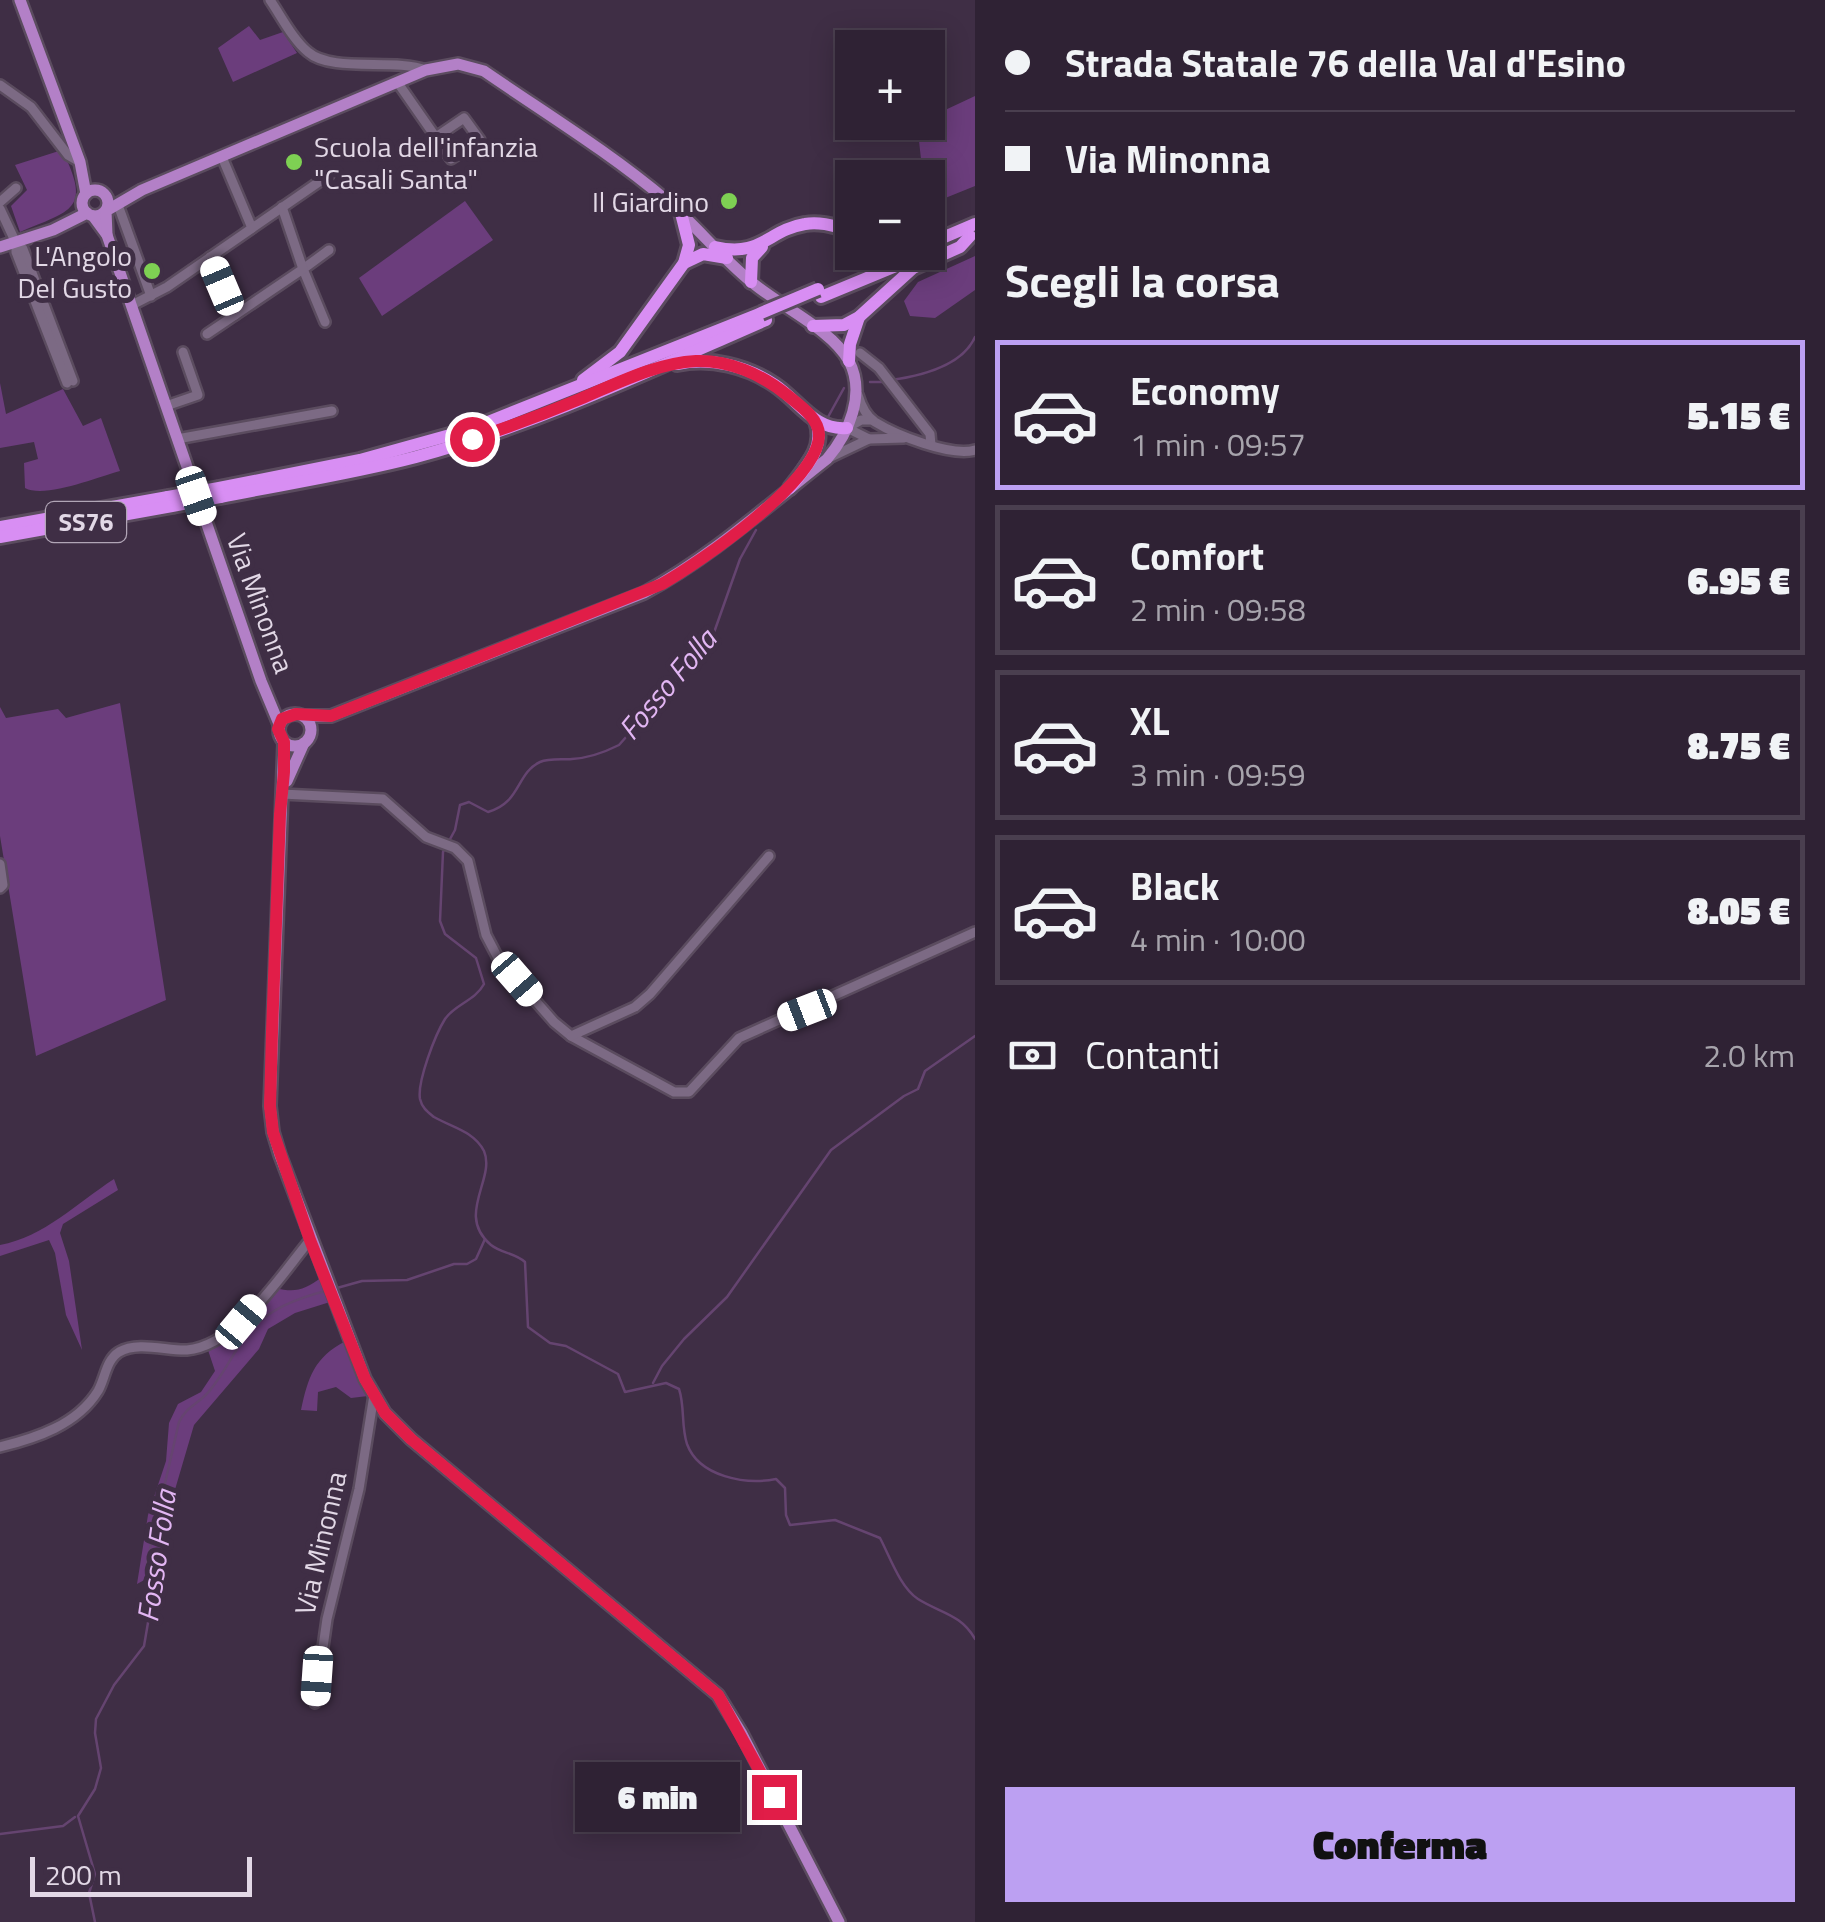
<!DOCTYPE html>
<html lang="it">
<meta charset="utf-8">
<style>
:root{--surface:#2f2234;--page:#372a3c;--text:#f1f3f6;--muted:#a7a4ac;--line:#4a3f4f;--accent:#bca0f2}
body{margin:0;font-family:"Titillium Web",sans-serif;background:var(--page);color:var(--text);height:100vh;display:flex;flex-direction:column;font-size:38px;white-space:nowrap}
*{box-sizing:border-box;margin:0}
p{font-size:32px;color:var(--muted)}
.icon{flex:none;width:55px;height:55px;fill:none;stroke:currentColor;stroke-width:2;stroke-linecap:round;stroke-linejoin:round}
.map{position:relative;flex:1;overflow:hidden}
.side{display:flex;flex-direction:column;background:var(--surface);width:850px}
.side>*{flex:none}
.top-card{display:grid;align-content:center;height:220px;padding:0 30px;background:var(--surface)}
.fabs{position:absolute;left:835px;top:30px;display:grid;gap:20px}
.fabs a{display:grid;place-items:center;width:110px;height:110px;border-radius:0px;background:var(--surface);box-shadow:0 5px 25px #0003,0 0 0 2px var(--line);font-size:50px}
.scale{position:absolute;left:30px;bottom:25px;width:222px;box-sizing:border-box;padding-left:10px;border:5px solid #e2d8e6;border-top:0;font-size:28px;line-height:35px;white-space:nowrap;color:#e2d8e6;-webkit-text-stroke:8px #3f2e45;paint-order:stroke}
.end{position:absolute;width:45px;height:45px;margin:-22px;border:12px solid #e11d48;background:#fff;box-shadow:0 0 0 5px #fff}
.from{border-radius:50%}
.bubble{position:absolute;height:70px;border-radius:0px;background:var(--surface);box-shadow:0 5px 25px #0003,0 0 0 2px var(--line);font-size:32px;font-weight:800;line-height:70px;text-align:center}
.car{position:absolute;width:30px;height:60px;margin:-30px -15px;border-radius:12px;box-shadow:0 0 8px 2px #0007;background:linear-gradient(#fff 24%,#345 0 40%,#fff 0 76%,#345 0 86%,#fff 0)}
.top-card b{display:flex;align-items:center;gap:35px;height:95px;font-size:38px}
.top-card b+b{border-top:2px solid var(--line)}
.top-card i{width:25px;height:25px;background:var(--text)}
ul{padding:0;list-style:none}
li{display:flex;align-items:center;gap:30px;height:150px;margin:0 20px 15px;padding:0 10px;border:5px solid var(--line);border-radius:0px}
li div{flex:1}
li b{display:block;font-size:38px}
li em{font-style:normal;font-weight:800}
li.active{border-color:var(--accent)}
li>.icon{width:90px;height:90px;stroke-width:1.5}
h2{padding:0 30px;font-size:45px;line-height:120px}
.pay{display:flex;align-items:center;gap:25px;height:110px;padding:0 30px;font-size:38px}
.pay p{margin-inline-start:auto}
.cta{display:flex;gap:20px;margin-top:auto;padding:20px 30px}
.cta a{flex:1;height:115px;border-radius:0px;background:var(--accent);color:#111;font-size:40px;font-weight:800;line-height:115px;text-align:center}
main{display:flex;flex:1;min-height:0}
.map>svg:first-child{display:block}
.green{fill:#6b3d7c}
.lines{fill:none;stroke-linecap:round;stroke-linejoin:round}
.stream{stroke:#654470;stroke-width:2.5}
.minor-casing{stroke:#5b4c5f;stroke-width:14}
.major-casing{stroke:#5b4c5f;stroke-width:16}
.highway-casing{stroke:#5b4c5f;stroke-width:18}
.minor{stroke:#7c6a84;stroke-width:9}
.major{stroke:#b380c7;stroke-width:11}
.highway{stroke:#d88ef3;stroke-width:12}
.highway-bridge-casing{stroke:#5b4c5f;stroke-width:18;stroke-linecap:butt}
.highway-bridge{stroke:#d88ef3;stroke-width:12}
.route{stroke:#e11d48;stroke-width:12}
.poi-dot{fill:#7ed053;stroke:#3f2e45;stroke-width:4}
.labels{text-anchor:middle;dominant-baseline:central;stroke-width:10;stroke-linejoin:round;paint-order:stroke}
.shield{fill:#3f2e45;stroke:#b1a5b6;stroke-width:2.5}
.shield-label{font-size:25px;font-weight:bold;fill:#e2d8e6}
.poi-label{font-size:28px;fill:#e2d8e6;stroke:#3f2e45;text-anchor:end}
.street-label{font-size:28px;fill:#e2d8e6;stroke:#3f2e45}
.water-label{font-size:30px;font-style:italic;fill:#e2b6f3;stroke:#3f2e45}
</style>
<main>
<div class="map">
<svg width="975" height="1922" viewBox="0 0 975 1922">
<rect width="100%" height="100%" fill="#3f2e45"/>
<g class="green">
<path d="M249,26L260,40L283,32L297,53L233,82L218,48Z"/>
<path d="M975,96V186L928,205V178L923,177L917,123L928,122V118Z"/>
<path d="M62,150C92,210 72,210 20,232L11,206L27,190L15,165Z"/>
<path d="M465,201L493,240L382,316L359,278Z"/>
<path d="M975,256V290L935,318L910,316L904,301L918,282Z"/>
<path d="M0,383L6,414L63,389L83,426L101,418L120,471C97,477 45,499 25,488L24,463L38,459L34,442L0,448Z"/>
<path d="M120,703L166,1000L36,1056L0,836V707L6,718L58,709L66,718Z"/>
<path d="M114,1179L118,1190L63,1224L60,1233L69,1261L82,1350L66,1315L55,1253L49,1240L0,1256V1245C44,1237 77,1203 114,1179Z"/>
<path d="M322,1277L330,1302L295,1313L268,1329L259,1349L194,1425L169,1510L157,1573L137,1584L148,1515L166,1461L169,1423L178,1404L201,1392L215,1371L208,1350L243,1325L275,1288C296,1293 304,1290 322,1277Z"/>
<path d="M346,1341L368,1396L351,1398L336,1387L318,1392L317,1411L301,1410C308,1378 314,1357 346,1341Z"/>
</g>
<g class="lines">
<g class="stream">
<path d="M891,380C920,376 962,366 975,337"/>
<path d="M870,382H883"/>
<path d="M828,417L844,388"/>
<path d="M794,471L810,447"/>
<path d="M756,530L740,559L711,641L619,745C605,752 589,758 572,759C562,760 549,758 540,762C516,773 521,803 488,812L469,802L460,805L455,830L443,852L440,921L445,934L476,958L484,984C475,1001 455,1004 445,1019C435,1035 417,1082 420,1099C422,1108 428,1112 434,1117C451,1127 474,1131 484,1151C496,1179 455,1215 491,1245C501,1253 515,1253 525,1262L528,1327L550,1343L566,1346L618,1374L625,1392L666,1383L679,1389C685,1407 681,1426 687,1444C699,1477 746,1485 776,1479L785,1488L786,1515L790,1525L835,1520L880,1538C890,1557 900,1587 918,1599C940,1613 961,1614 975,1639"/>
<path d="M337,1288L362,1281L407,1280L454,1264H467L476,1259L485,1239"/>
<path d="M653,1383L662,1366L684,1339L727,1297L831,1150L904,1096L918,1089L925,1071L975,1036"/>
<path d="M0,1834L63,1826L75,1817"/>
<path d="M95,1922L89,1893L95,1874L78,1816L95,1789L101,1768L95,1733L96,1719L114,1685L144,1646L150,1611L147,1562L179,1422C187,1405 201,1403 211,1389C225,1372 233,1353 246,1336C266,1309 298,1298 329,1290"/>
</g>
<defs>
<g id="minor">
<path d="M270,0C281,16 293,40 308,52C332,73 394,58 426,70"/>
<path d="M398,83L451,159L480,140L464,118L436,137"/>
<path d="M0,85L31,107L68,155L80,162"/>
<path d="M222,157L252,228"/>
<path d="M0,202L16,188"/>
<path d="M118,205L151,296"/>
<path d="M0,209L16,243L23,249L73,381"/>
<path d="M16,243V252L67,383"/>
<path d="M210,257L235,315"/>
<path d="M132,305L167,287L329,175"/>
<path d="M325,322L303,269L329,250"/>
<path d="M207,334L303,269L282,207"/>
<path d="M860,353L879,368L930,434L931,445"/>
<path d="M858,395C861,405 866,416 875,422C896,435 951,457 975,450"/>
<path d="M166,406L198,395L183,352"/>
<path d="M177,439L332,411"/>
<path d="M869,439L847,428L861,420H872"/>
<path d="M829,458L869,439L904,438"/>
<path d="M282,794L383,799L426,837L455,848L468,861L486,935L498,958L554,1022L571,1036L674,1092H689L739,1038L975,932"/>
<path d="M0,864L3,885L0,888"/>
<path d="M571,1036L635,1007L650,994L769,856"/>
<path d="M0,1447C36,1438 77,1425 98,1391C105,1379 106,1360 119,1352C138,1341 167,1351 187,1350C236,1346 281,1275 310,1240"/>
<path d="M315,1703L327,1619L359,1489L374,1395"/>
</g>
<g id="major">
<path d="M20,0L80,162L86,194"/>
<circle cx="95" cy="203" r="13"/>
<path d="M93,216L107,235L261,681L279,724"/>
<path d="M107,235L106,211L142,190L426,70L458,64L484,71C545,113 609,152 666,200C697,226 722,259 754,284C782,307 832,330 849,361C866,394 849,433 827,459C767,506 711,557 644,593L331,716H304"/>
<path d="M0,247L53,230L87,213"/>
<circle cx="295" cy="730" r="16"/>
<path d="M284,742L270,1106L273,1132L280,1155L365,1379L385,1413L411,1439L718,1695L742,1734L839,1922"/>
<path d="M287,781L304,743"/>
</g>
<g id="highway">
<path d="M928,244L975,224"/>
<path d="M715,247C761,258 768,230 805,224C821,221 837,227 852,231"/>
<path d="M684,263L703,254L727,258"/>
<path d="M751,282L752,258L762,247"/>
<path d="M821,297L930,252"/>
<path d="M813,326L844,325L859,317L913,268L960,247L970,236"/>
<path d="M849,361L850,344L859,317"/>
<path d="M677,364C711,357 747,366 775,385C800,402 815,431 847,428"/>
<path d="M583,380L620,352L684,263L689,245L681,213"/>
<path d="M219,488L360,460L468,430L759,314"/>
<path d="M790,488C805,468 826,448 816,421"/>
<path d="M220,497C285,484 351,474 416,457C537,424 651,370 766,320"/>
<path d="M0,527L168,497"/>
<path d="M0,537L172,506"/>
</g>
</defs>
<use href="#minor" class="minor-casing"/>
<use href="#major" class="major-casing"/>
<use href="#highway" class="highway-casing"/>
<use href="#minor" class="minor"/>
<use href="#major" class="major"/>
<use href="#highway" class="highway"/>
<defs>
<g id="highway-bridge">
<path d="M761,313L818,289"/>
<path d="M168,497L219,488"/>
<path d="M172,506L220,497"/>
</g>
</defs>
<use href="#highway-bridge" class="highway-bridge-casing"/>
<use href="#highway-bridge" class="highway-bridge"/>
</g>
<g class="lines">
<path class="route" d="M472,439C509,427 544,414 580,399C616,384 656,363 696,361C729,360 761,374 787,395C799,405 819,418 819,435C820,480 699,563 662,584L331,716L296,714L282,719L278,729L284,742V772L280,814L272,1032L270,1106L273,1132L310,1240L365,1379L385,1413L411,1439L718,1695L774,1797"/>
</g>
<g class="poi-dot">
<circle cx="294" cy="162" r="10"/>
<circle cx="729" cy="201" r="10"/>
<circle cx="152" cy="271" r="10"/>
</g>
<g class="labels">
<rect class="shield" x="46" y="502" width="80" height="40" rx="8"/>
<g class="shield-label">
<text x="86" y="522">SS76</text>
</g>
<g class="poi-label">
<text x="314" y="146" text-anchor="start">Scuola dell'infanzia<tspan x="314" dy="32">"Casali Santa"</tspan></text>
<text x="709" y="201">Il Giardino</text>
<text x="132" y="255">L'Angolo<tspan x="132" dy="32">Del Gusto</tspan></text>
</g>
<g class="street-label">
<text transform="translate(261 603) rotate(70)">Via Minonna</text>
<text transform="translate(320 1543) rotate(-77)">Via Minonna</text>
</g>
<g class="water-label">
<text transform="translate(667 684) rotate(-50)">Fosso Folla</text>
<text transform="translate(156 1556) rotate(-82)">Fosso Folla</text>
</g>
</g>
</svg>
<div class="fabs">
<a>+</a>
<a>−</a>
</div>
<div class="scale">200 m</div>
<i class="end from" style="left:472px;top:439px"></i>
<i class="end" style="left:774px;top:1797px"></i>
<div class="bubble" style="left:575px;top:1762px;width:165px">6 min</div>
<i class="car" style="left:222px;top:286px;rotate:337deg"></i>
<i class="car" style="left:196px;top:496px;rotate:161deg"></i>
<i class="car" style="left:517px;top:979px;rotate:139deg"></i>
<i class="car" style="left:807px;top:1010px;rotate:249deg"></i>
<i class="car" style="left:241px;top:1322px;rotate:40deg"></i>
<i class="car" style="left:317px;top:1676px;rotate:184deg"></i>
</div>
<section class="side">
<div class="top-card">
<b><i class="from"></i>Strada Statale 76 della Val d'Esino</b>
<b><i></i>Via Minonna</b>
</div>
<h2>Scegli la corsa</h2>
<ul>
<li class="active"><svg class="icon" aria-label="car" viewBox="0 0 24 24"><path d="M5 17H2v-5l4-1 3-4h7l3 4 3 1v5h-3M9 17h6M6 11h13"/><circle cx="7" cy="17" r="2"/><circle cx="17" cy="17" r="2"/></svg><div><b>Economy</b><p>1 min · 09:57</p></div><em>5.15 €</em></li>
<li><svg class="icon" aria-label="car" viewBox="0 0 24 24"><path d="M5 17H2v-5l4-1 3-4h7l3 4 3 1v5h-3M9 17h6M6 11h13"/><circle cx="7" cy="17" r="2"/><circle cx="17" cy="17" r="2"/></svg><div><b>Comfort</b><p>2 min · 09:58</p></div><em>6.95 €</em></li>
<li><svg class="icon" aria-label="car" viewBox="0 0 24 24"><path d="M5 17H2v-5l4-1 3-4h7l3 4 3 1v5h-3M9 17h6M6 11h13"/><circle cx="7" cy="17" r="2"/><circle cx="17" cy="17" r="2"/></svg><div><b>XL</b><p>3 min · 09:59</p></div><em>8.75 €</em></li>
<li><svg class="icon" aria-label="car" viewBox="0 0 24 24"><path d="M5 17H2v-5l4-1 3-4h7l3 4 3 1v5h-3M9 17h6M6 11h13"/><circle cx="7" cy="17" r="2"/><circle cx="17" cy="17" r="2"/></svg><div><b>Black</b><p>4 min · 10:00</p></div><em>8.05 €</em></li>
</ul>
<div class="pay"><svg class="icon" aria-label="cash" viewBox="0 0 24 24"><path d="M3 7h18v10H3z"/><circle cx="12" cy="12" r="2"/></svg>Contanti<p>2.0 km</p></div>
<div class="cta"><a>Conferma</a></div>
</section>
</main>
